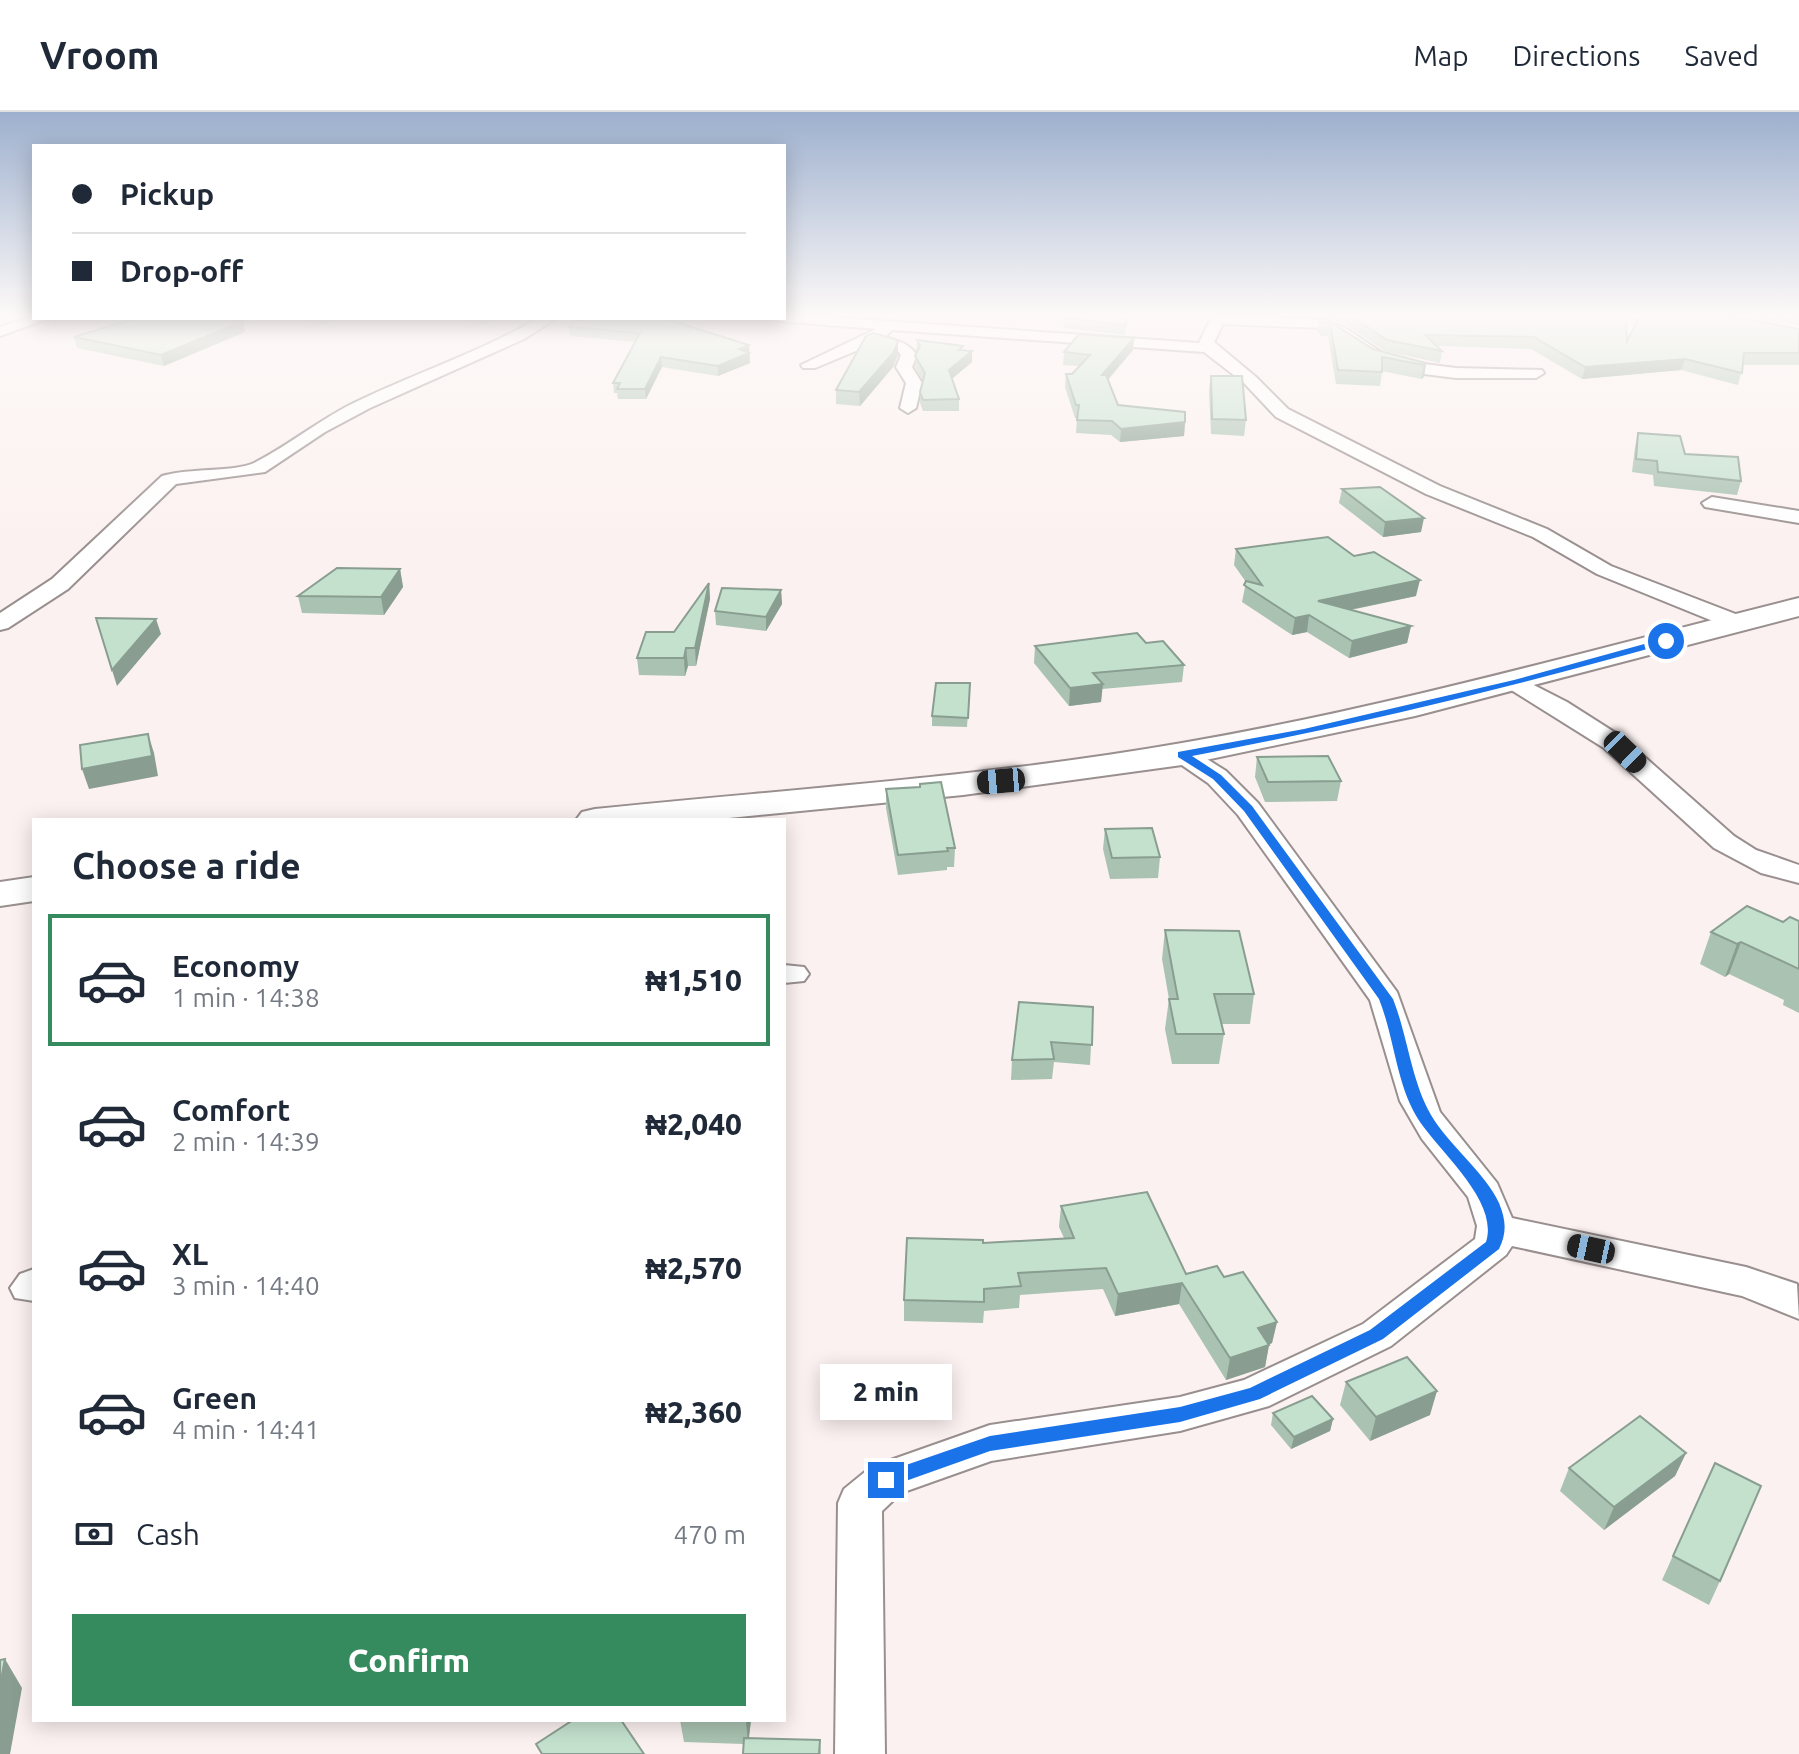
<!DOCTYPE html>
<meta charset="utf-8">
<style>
:root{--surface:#fff;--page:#f2f2f3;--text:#1f2937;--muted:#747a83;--line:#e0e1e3;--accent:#358b5e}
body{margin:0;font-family:Ubuntu,sans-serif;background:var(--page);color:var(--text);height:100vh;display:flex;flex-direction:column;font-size:30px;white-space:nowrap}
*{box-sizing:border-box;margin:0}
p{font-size:26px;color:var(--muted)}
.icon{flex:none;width:44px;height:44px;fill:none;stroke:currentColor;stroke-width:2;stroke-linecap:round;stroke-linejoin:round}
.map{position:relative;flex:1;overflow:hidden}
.drawer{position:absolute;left:32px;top:706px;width:754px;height:904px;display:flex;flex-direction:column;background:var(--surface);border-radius:0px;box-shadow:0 4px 20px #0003}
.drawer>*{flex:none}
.guide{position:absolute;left:32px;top:32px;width:754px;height:176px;border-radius:0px;box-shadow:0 4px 20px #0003;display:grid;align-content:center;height:176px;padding:0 40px;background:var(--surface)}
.end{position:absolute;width:36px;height:36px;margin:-18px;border:10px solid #1a73e8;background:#fff;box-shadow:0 0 0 4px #fff}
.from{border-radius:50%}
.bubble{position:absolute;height:56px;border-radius:0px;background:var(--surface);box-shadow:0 4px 20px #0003;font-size:26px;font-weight:800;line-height:56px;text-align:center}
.car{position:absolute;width:24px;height:48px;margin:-24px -12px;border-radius:10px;box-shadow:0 0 6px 2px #0007;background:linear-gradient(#222 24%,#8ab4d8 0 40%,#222 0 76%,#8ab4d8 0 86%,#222 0)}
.guide b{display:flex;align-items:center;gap:28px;height:76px;font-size:30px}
.guide b+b{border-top:2px solid var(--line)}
.guide i{width:20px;height:20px;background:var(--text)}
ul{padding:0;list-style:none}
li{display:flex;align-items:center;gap:24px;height:132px;margin:0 16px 12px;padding:0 24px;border:4px solid transparent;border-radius:0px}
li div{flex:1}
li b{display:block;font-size:30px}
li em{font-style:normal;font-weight:800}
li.selected{border-color:var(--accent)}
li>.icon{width:72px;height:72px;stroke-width:1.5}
h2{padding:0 40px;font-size:36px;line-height:96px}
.pay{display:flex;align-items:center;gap:20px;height:88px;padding:0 40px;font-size:30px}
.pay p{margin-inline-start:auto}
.button{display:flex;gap:16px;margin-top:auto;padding:16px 40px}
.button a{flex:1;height:92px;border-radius:0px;background:var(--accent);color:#fff;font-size:32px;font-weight:800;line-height:92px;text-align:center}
header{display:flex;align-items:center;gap:48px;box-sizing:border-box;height:112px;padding:0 40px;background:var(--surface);border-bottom:2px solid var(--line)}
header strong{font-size:38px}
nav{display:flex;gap:44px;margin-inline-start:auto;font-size:28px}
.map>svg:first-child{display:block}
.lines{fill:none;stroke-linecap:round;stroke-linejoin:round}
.street-casing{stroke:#998f8f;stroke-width:4}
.secondary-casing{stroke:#998f8f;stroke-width:4}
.street{fill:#fff;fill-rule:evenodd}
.secondary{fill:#fff;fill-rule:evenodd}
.wall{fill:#a9c2b1}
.shaded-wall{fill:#899e90}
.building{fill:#c4e1ce;stroke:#899e90;stroke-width:2}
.route{fill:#1a73e8}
</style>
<header>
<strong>Vroom</strong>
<nav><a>Map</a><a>Directions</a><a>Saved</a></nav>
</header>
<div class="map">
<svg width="1799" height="1642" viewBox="0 0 1799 1642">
<rect width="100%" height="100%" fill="#fbf1f0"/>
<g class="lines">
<defs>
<g id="street">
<path d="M784,202L1199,231L1213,202L1326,208L1345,216L1384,242L1416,251L1456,256L1542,258L1544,261L1536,266H1456L1416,261L1372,248L1323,216L1223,212L1214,230L1256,265L1288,297L1440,374L1547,417L1611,454L1746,506L1749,511L1738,518L1730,516L1597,462L1533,425L1426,382L1276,305L1244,271L1204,240L892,218L885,225C899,229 908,231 917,243L912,255L922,271L916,296L908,301L900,296L906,271L896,255L901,243L897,238L875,231L815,256H803L801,253L876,217L778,209L776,206H784Z"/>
<path d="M34,204L50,206L0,224V215Z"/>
<path d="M539,206H557L524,227L370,296L325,320L265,360L176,372L68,477L8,516L0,518V501L52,467L162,364C189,356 235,360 254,351C290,333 322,305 360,288C419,260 482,239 539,206Z"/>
<path d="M1712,385L1799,399V411L1705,395L1702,391Z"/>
<path d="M1516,564L1567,590L1622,625L1734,724L1756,738L1799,753V771L1761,761L1714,736L1604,636L1508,576L1504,571L1508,566Z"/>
<path d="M1182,634L1191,637L1226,659L1258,691L1397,880L1440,1000L1497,1071L1512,1106L1746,1155L1797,1172L1799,1207L1742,1184L1512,1134L1506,1143L1391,1234L1269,1294L1180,1319L991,1349L901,1381L882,1399L885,1642H835L838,1391L844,1377L871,1355L990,1313L1180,1285L1244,1268L1363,1212L1475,1127L1477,1114L1468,1085L1422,1027L1400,989L1370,888L1238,703L1208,671L1173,647L1169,642L1173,637Z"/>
<path d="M784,853L804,855L809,862L804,869L784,871Z"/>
<path d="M34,1157V1189L15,1186L10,1176L20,1162Z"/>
</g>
<g id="secondary">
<path d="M1799,486V504L1415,604L1182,653L963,683L709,708H576L582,700L595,697C791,677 988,665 1182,631C1391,595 1594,537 1799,486Z"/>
<path d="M34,765V789L0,794V770Z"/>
</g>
</defs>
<use href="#street" class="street-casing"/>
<use href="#secondary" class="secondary-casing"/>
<use href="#street" class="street"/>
<use href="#secondary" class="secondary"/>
</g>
<g class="wall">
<path d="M1062,202H1130L1125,223L1064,216Z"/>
<path d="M1307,202H1626L1627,229L1799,217V253H1743L1738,273L1681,258L1582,267L1531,237L1437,234L1442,239L1440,251L1385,239L1346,213L1327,205L1308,204Z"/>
<path d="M1733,202H1799V213Z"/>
<path d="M286,206H338L324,212Z"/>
<path d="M446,206H499L484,212Z"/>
<path d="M580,206L749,233L750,251L718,264L662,255L646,287H618L617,281H614L613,271L635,230L570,224L569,215Z"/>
<path d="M1319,206H1324L1373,237L1426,251L1424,265L1421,267L1382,259L1380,274L1336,272L1328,224H1321L1317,219Z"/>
<path d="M243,209L245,220L164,254L77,236L74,225Z"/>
<path d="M917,228L963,238L972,250L952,267L959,287V299H923L920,291V280L923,269L915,255Z"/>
<path d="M1133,238L1108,268L1118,293L1185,310L1184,324L1120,330L1111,323L1076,321L1077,306H1075L1065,275L1066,262H1072L1079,254L1063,253L1064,240Z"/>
<path d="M898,243L893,255L860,294L836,292V278Z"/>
<path d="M1211,264L1246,308L1244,324L1211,322L1209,278Z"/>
<path d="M1638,321L1685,342L1741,369L1737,383L1654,374L1653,363L1632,360L1635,335Z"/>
<path d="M1342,377L1421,420L1383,425L1339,391Z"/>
<path d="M1236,437L1354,444L1416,484L1351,498L1411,514L1407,531L1349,546L1307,520L1292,523L1242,490L1246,470L1234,453Z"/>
<path d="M400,457L403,475L384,503L302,501L298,484Z"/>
<path d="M709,471L710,487L696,554H688L685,564L639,563L637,546L674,520Z"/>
<path d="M781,478L782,492L766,519L716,513L715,499Z"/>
<path d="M1146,531L1184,553L1182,570L1102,577L1101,590L1069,594L1034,551L1035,534Z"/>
<path d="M970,571L967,615L932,614V604Z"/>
<path d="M1257,645L1341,669L1337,689L1265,690L1255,665Z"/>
<path d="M886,677L955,736L954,755H947V758L898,763L886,696Z"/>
<path d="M1105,717L1160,745L1158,766L1110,767L1103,737Z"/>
<path d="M1799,809V901L1783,893L1784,888L1729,862L1725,865L1700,852L1711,820Z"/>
<path d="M1165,818L1254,882L1250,912H1221L1224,922L1219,952H1172L1165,917L1169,887L1162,847Z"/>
<path d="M1093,895L1090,953L1054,950L1052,967L1011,968L1012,948Z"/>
<path d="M1061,1094L1186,1162L1224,1165L1277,1210L1272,1231L1269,1233L1265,1255L1226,1268L1179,1192L1115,1204L1103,1177L1020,1183L1019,1196L984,1199L983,1211L904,1209V1188L983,1131L1064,1126L1059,1115Z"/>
<path d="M1346,1270L1430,1303L1370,1329L1340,1293Z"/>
<path d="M1273,1301L1333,1307L1330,1319L1291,1337L1271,1313Z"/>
<path d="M1686,1341L1675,1364L1604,1418L1560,1379L1569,1356Z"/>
<path d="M1715,1351L1720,1469L1709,1493L1662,1468Z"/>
<path d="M680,1608H751L749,1626L820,1628L821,1642H743L744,1632L684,1630Z"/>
</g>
<g class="shaded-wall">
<path d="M322,206H338L324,212Z"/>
<path d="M484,206H499L484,212Z"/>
<path d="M243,209L245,220L164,254L161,243Z"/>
<path d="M1134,226L1133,238L1101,275L1102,263Z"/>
<path d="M898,230V243L893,255L860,294L859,280Z"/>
<path d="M749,233L750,251L718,264V254L739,237Z"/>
<path d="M972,239V250L949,269V258Z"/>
<path d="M661,245L662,255L646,287L645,277Z"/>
<path d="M1685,247L1681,258L1582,267L1585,255Z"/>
<path d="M1426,251L1424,265L1421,267L1424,253Z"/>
<path d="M1185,310L1184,324L1120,330L1121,317Z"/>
<path d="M1424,406L1421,420L1383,425L1385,410Z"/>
<path d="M400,457L403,475L384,503L381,485Z"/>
<path d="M1420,468L1416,484L1315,505L1318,489Z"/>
<path d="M709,471L710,487L696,554L695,536Z"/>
<path d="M781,478L782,492L766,519V505Z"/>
<path d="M1309,503L1307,520L1292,523L1295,506Z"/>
<path d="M156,507L161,522L117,574L112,558Z"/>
<path d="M1411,514L1407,531L1349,546L1352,529Z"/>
<path d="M686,536L688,554L685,564L684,546Z"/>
<path d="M1103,572L1101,590L1069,594L1070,576Z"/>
<path d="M148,622L154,641L158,664L89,677L82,657Z"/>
<path d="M1741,830L1729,862L1725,865L1737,832Z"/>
<path d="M1182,1171L1179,1192L1115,1204L1118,1182Z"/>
<path d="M1277,1210L1272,1231L1254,1238L1258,1216Z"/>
<path d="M1269,1233L1265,1255L1226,1268L1230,1246Z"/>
<path d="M1437,1279L1430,1303L1370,1329L1376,1305Z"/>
<path d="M1333,1307L1330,1319L1291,1337L1294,1325Z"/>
<path d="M1686,1341L1675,1364L1604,1418L1614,1395Z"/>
<path d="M5,1547L22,1576L10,1642H0V1573Z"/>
<path d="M746,1608H751L748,1632L746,1609Z"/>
</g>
<g class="building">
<path d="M1064,202H1128L1125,213L1064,206Z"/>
<path d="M1348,202H1626L1627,229L1641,202H1717L1799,217V241H1744L1742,261L1685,247L1585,255L1534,225L1425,223L1442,239L1387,228Z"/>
<path d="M136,206H222L243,209L161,243L74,225Z"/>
<path d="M580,206H663L749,233L739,237L749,241L718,254L661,245L645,277H617L620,271H613L640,221L569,215Z"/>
<path d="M1319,206H1324L1373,237L1426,251L1424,253L1382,245V260L1338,258L1330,211H1323Z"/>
<path d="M873,221L895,227L898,230L893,241L859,280L836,278L866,224Z"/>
<path d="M1079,222L1134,226L1102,263H1106L1118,293L1185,300V310L1121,317L1112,309L1077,308L1079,293H1076L1066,262H1072L1090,243L1064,240Z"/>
<path d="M917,228L963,234L959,238L972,239L949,258L959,287L923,288L920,280L925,261L915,244L920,234Z"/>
<path d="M1211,264H1242L1246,308L1212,307Z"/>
<path d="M1638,321L1680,324L1685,342L1738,345L1741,369L1658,360L1657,349L1636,347Z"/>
<path d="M1380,375L1424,406L1385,410L1342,377Z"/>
<path d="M1328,425L1354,444L1374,440L1420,468L1318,489L1411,514L1352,529L1309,503L1295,506L1244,473L1246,469L1262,473L1236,437Z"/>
<path d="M337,456L400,457L381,485L298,484Z"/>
<path d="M709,471L695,536H686L684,546H637L646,520H674Z"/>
<path d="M722,476L781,478L766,505L715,499Z"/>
<path d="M96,506L156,507L112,558Z"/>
<path d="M1137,521L1146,531L1163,529L1184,553L1093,561L1103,572L1070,576L1035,534Z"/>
<path d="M936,571H970L968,606L932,604Z"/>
<path d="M148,622L152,644L82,657L80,633Z"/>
<path d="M1328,644L1341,669L1268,670L1257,645Z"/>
<path d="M941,670L955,736H947L948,739L898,743L886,677L920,675V672Z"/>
<path d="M1152,716L1160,745L1112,746L1105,717Z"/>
<path d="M1747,794L1783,810L1790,805L1799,809V857L1741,830L1737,832L1711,820Z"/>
<path d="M1165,818L1239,819L1254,882H1214L1224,922H1176L1169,887H1178Z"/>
<path d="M1019,890L1093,895L1092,933L1051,930L1054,947L1012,948Z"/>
<path d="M1147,1080L1186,1162L1217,1154L1224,1165L1243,1160L1277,1210L1258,1216L1269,1233L1230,1246L1182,1171L1118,1182L1106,1156L1018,1161L1021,1174L984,1177V1190L904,1188L907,1126L983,1128V1131L1074,1126L1061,1094Z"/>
<path d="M1407,1245L1437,1279L1376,1305L1346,1270Z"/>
<path d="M1312,1284L1333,1307L1294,1325L1273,1301Z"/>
<path d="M1640,1304L1686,1341L1614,1395L1569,1356Z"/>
<path d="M1715,1351L1761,1374L1720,1469L1673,1444Z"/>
<path d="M5,1547L0,1573V1548Z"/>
<path d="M573,1608H621L644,1642H542L536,1632Z"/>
<path d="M710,1608H746V1609Z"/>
<path d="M744,1626L820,1628L819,1642H743Z"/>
</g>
<linearGradient id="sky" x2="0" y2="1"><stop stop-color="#9db0ce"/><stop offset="0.47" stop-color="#fdf9f8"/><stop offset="1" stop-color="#fdf9f8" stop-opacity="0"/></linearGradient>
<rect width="1799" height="432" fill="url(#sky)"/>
<path class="route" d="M1666,526L1669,531C1512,575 1353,614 1192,644L1221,663L1252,694L1393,887C1408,925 1411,968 1431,1003C1448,1032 1486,1062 1499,1091C1506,1108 1507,1121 1499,1137L1383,1227L1260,1287L1180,1310L990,1339L886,1376L880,1373L877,1368L880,1362L990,1324L1180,1295L1250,1276L1370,1218L1486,1130C1499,1090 1442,1042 1420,1010C1396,974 1395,927 1379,887L1244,699L1213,667L1178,645V640L1304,617L1514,568Z"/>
</svg>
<i class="end from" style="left:1666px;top:529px"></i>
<i class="end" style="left:886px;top:1368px"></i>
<div class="bubble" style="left:820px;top:1252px;width:132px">2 min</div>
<i class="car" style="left:1625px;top:640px;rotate:134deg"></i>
<i class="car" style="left:1001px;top:669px;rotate:265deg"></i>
<i class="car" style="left:1591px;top:1137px;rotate:282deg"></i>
<div class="guide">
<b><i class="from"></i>Pickup</b>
<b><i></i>Drop-off</b>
</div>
<section class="drawer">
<h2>Choose a ride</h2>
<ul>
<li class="selected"><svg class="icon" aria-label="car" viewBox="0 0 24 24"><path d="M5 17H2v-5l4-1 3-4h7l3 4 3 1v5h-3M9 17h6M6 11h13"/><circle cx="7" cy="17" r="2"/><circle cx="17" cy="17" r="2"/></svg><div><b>Economy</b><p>1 min · 14:38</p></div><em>₦1,510</em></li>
<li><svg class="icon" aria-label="car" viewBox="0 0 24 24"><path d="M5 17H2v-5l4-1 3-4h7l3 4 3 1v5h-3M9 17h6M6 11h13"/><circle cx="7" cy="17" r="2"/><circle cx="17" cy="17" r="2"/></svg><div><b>Comfort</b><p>2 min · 14:39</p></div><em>₦2,040</em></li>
<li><svg class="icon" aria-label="car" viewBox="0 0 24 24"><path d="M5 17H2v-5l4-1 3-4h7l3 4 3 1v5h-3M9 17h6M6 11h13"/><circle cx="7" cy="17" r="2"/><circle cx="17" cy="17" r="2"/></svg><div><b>XL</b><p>3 min · 14:40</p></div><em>₦2,570</em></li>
<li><svg class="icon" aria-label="car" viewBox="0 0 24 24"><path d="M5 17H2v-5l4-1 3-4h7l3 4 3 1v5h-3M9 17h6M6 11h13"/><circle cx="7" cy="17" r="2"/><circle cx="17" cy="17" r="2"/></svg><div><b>Green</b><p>4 min · 14:41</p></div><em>₦2,360</em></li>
</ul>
<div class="pay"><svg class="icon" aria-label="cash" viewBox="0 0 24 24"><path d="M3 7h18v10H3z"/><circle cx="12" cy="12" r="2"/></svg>Cash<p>470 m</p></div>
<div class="button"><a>Confirm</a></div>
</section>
</div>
